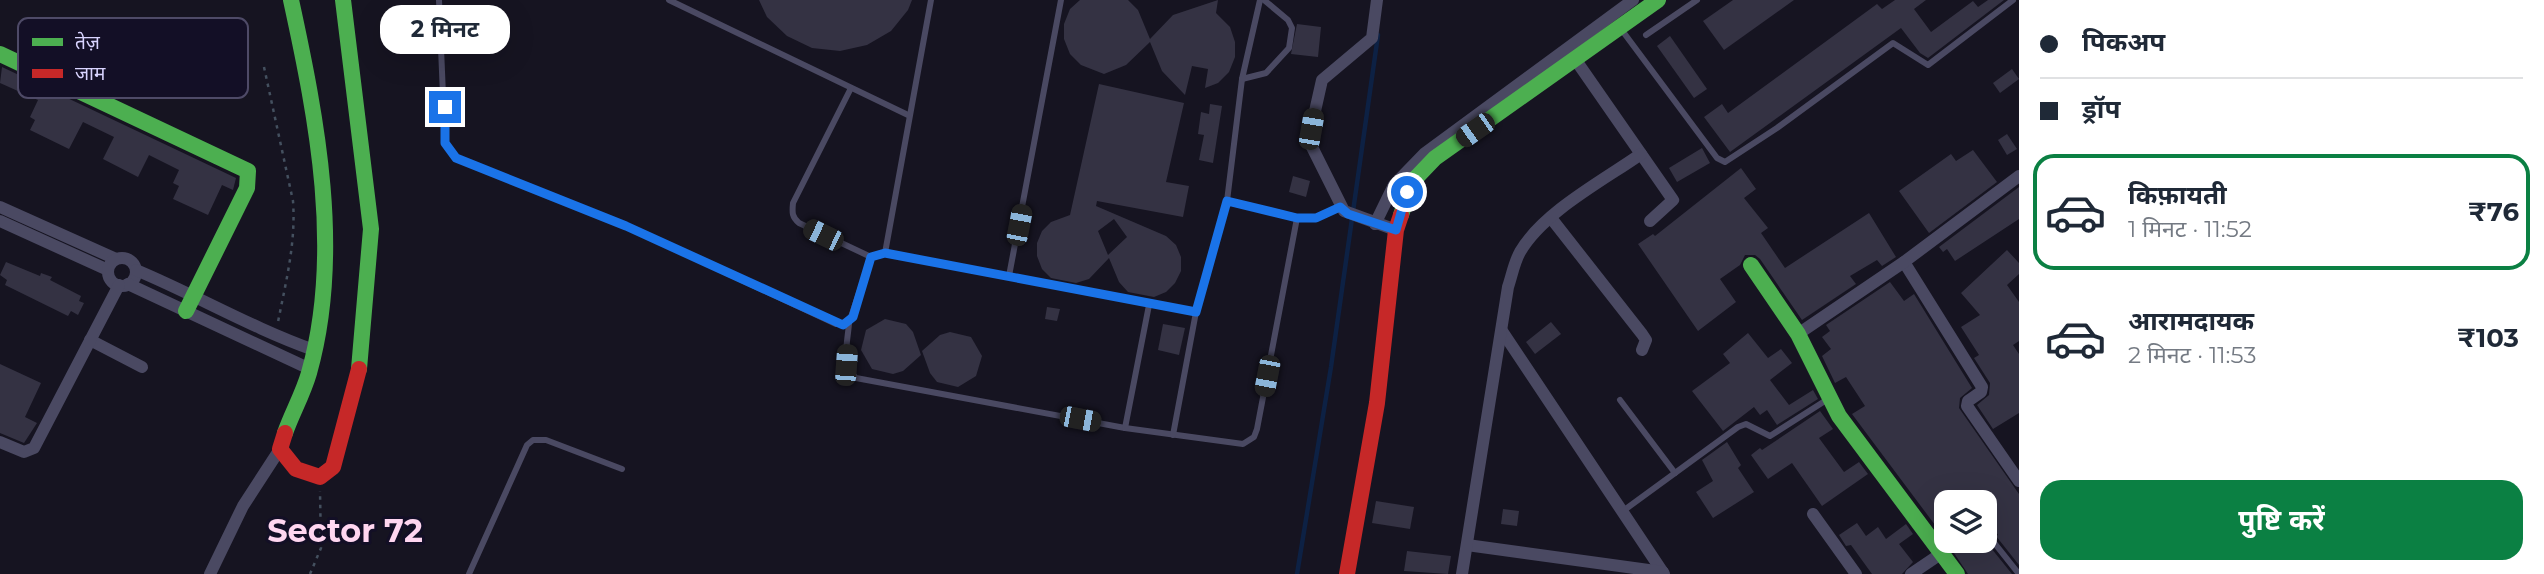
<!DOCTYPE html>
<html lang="hi">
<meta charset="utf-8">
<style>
:root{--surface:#fff;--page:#f2f2f3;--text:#1f2937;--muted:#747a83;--line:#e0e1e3;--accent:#0b8043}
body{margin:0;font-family:Montserrat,"Noto Sans Devanagari",sans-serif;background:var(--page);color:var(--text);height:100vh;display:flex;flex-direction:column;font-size:26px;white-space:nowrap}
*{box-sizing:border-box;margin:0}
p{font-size:23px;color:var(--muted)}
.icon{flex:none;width:38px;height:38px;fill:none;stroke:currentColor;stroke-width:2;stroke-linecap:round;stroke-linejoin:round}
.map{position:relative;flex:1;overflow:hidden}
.sheet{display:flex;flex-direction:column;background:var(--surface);width:525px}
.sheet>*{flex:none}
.banner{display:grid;align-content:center;height:154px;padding:0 21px;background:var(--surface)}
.fabs{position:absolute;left:1934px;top:490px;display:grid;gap:14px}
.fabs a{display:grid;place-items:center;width:63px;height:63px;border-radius:14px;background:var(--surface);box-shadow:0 7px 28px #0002;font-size:35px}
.end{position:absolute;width:32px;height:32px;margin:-16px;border:9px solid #1a73e8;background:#fff;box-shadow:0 0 0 4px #fff}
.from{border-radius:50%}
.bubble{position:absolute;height:49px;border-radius:21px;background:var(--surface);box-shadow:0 7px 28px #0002;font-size:23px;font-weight:700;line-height:49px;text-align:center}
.car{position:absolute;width:21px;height:42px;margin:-21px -10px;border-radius:9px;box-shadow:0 0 5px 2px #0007;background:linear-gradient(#222 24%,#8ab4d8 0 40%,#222 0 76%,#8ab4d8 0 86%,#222 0)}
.banner b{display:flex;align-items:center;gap:24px;height:66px;font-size:26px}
.banner b+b{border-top:2px solid var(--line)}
.banner i{width:18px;height:18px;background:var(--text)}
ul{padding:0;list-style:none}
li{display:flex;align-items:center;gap:21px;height:116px;margin:0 14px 10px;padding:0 7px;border:4px solid transparent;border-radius:21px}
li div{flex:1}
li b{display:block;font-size:26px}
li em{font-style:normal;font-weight:700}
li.active{border-color:var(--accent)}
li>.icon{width:63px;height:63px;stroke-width:1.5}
.action{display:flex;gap:14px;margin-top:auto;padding:14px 21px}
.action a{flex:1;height:80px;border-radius:21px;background:var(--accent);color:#fff;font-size:28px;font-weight:700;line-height:80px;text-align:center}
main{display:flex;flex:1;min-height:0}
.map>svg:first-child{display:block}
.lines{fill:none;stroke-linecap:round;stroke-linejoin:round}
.stream{stroke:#0d2144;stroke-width:4.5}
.building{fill:#343243;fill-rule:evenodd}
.path{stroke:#44505f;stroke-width:2.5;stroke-dasharray:3.5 5;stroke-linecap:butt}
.lane{stroke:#4a4962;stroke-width:6}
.street{stroke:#4a4962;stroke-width:12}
.fast{stroke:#4caf50;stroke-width:16}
.jam{stroke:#c62828;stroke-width:16}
.route{stroke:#1a73e8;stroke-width:9}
.labels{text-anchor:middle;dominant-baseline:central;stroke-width:6;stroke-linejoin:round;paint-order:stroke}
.district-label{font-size:32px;font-weight:bold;fill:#ffd6f0;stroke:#130f26}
.key{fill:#130f26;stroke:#4e4a67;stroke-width:2}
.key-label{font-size:19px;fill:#d9d4ff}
</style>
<main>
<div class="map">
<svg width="2019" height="574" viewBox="0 0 2019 574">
<rect width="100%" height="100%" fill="#161421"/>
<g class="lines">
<path class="stream" d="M1297,574L1331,367L1378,35"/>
</g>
<g class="building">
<path d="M759,0H912L908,10L891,31L867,45L840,51L812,48L787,36L767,17Z"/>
<path d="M1080,0H1128L1138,10L1150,39L1173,15L1218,0L1216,13L1230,27L1235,42V57L1229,72L1218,83L1205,88L1208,69L1192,66L1185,95L1162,71L1150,42L1126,65L1104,74L1081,65L1070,54L1064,39V24L1070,9Z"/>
<path d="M1733,0H1794L1724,50L1703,21Z"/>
<path d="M1895,0H1926L1914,9L1931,32L1973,1L1978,7L1988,0H2004L1928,58L1920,53L1901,28L1730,152L1704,117L1722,104L1728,113L1877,4L1882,9Z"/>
<path d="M1297,24L1321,27L1318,57L1291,54Z"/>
<path d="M1670,36L1707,89L1694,98L1657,46Z"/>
<path d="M2,67L236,178L233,190L222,185L208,215L173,199L179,186L173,183L179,170L149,155L138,177L103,159L114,137L83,122L69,149L30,130L35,120L30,117L38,100L0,83Z"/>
<path d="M2012,69L2019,79L2000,93L1993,83Z"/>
<path d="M1099,84L1184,103L1166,182L1189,186L1183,217L1097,201L1096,206L1166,236L1176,245L1181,257V271L1175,283L1166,292L1154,297L1128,292L1119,282L1109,258L1089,279L1076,283L1051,278L1042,269L1037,256V243L1042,231L1051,222L1070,215ZM1114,219L1127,237L1108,255L1098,231Z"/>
<path d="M1210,104L1222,106L1213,163L1199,160L1204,135L1198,134L1201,112L1209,114Z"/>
<path d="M2007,134L2017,149L2007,155L1998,140Z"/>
<path d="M1702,148L1710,163L1677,182L1669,168Z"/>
<path d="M1973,150L1997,182L1929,233L1899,191L1951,154L1956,161Z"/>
<path d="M1741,168L1756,189L1744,198L1768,228L1761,233L1785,268L1869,213L1896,257L1882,266L1877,260L1850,276L1856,284L1802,320L1760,259L1755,255H1745L1740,265L1720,279L1736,302L1698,331L1638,244L1653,234L1655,236Z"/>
<path d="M1293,176L1310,181L1306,197L1289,192Z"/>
<path d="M2019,187V219L1955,261L1947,249L1943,252L1939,247Z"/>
<path d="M2007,250L2019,263V274L2007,285L2019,302V341L2013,345L2019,354V413L1993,429L1977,405L1989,395L1990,383L1974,358L1979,355L1961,327L1980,315L1961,293Z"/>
<path d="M6,262L40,276L41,273L52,277L50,280L81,296L79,301L84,303L78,315L71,311L68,316L5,285L7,280L0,275Z"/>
<path d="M1890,282L1904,301L1914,294L1972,388L1960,398L1959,408L2019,494V565L1996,536L1998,535L1984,511V502H1946V524L1938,529L1852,414L1865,406L1846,377L1835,383L1822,356L1831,349L1822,337L1830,331L1826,325Z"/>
<path d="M1047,307L1060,309L1057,321L1045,319Z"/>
<path d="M885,319L906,324L913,332L921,355L903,371L893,374L872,369L861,350L866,330Z"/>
<path d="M1551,322L1561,334L1535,354L1526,342Z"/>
<path d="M1163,324L1185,328L1179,355L1158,350Z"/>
<path d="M950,332L971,337L982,356L976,376L958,387L937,382L930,373L922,351L940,335Z"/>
<path d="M1748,333L1768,358L1781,349L1792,363L1770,380L1789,405L1813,390L1818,399L1777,425L1767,410L1760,415L1754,407L1723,431L1692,391L1730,363L1723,354Z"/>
<path d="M0,364L41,383L25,417L37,423L24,443L0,433Z"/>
<path d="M1820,411L1833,429L1819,438L1844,472L1859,462L1868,474L1822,506L1792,463L1768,479L1751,455L1760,448L1762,450Z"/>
<path d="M1727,442L1741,465L1738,468L1754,492L1713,518L1696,492L1713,481L1702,460Z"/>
<path d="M1376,501L1414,507L1410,529L1372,523Z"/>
<path d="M1503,509L1519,511L1517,526L1501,524Z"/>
<path d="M1857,523L1866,536L1878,527L1886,539L1906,524L1913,534L1899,544L1913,562L1902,574H1872L1851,545L1846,546L1839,535Z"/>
<path d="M1946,541H1969L1977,551L1987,543L2012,574H1968Z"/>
<path d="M1407,551L1451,556L1448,574L1404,571Z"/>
</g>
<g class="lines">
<g class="path">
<path d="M264,67L293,201C296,243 286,281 278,322"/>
<path d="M310,574L321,548L320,491"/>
</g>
<g class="lane">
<path d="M439,0L445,143L456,158L626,226L836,324L849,323L871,257L885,253L1196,312"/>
<path d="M669,0L908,115"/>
<path d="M1621,29L1717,158L1725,162L1777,128L1893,43L1928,65L2013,0"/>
<path d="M1646,35L1697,0"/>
<path d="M1242,79L1266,73L1289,48L1292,28L1288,20L1264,0"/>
<path d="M851,88L793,203C792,213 792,217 799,223L871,257"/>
<path d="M1227,201L1297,218H1316L1340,207"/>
<path d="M885,253L931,0"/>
<path d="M1009,276L1061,0"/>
<path d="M849,323C848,341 840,365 856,378L1125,428L1243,444L1254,437L1257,429L1297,218"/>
<path d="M1620,400L1675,473"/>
<path d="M1125,428L1149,305"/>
<path d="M1173,435L1196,312L1227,201L1242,79L1260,0"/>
<path d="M1623,511L1738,427L1746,424L1770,436L1828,399"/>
<path d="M1984,530L2019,574"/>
<path d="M469,574L527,445L533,440H546L622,469"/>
</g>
<g class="street">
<path d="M1377,0L1372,38L1322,80L1311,129L1312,147L1344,211L1396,230"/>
<path d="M1575,59L1673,200L1650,221"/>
<path d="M0,207L116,259"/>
<path d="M1551,218L1642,334L1646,340L1642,350"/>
<path d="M0,221L108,270"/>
<path d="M1375,224L1394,185L1425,153L1633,0"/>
<circle cx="122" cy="272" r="14"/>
<path d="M1904,262L1982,387L1981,392L1968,401L1967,406L2019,481"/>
<path d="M136,270C196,295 252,328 314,350"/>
<path d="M128,284L310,369"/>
<path d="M1502,331L1664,574"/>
<path d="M1798,334L1904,262L2019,176"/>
<path d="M90,340L142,367"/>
<path d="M0,442L24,452L34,448L119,285"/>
<path d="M1813,514L1856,574"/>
<path d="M1467,545L1663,572"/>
<path d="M210,574L243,506L280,449"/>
<path d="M1462,574L1508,287C1512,275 1514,263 1520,252C1543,212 1604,180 1641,154"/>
<path d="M1911,574L1942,553"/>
</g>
<g class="fast">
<path d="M343,0L371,229L359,369"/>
<path d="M0,54L248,171L247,188L186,311"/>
<path d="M1401,215L1412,182L1435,158L1658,0"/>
<path d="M1751,265L1798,334L1839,416L1957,574"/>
<path d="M285,433C292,413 303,394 309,373C343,253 317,119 291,0"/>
</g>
<g class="jam">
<path d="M285,433L280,449L296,469L320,477L333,467L359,369"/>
<path d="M1347,574L1377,403L1396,230L1401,215"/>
</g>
</g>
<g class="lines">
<path class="route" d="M445,107V143L456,158L626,226L843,325L853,317L871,257L885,253L1196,312L1227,201L1297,218H1316L1340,207L1348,214L1396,230L1407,192"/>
</g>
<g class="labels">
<g class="district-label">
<text x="345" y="530">Sector 72</text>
</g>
</g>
<rect x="18" y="18" width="230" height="80" rx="10" class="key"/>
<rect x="32" y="38" width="31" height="8" fill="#4caf50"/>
<rect x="32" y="69" width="31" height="9" fill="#c62828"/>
<g class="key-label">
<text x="75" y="49">तेज़</text>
<text x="75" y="80">जाम</text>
</g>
</svg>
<div class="fabs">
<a><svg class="icon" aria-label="layers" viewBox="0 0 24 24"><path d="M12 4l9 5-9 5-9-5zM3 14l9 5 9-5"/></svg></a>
</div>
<i class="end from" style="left:1407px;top:192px"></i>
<i class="end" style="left:445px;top:107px"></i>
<div class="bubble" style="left:380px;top:5px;width:130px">2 मिनट</div>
<i class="car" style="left:1311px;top:129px;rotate:10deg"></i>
<i class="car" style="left:1475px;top:130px;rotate:235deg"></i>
<i class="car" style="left:1019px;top:225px;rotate:11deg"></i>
<i class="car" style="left:823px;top:235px;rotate:296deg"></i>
<i class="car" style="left:846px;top:365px;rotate:4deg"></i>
<i class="car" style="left:1267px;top:376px;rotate:191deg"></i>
<i class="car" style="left:1080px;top:419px;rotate:101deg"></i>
</div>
<section class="sheet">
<div class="banner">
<b><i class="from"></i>पिकअप</b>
<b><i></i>ड्रॉप</b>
</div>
<ul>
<li class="active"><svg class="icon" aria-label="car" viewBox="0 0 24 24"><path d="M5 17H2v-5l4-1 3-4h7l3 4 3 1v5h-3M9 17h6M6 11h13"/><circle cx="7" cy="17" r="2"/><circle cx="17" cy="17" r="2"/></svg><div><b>किफ़ायती</b><p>1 मिनट · 11:52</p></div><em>₹76</em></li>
<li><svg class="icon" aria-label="car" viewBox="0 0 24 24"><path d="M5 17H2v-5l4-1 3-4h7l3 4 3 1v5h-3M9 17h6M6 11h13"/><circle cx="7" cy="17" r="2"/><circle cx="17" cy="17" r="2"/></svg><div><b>आरामदायक</b><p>2 मिनट · 11:53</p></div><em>₹103</em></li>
</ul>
<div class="action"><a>पुष्टि करें</a></div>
</section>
</main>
